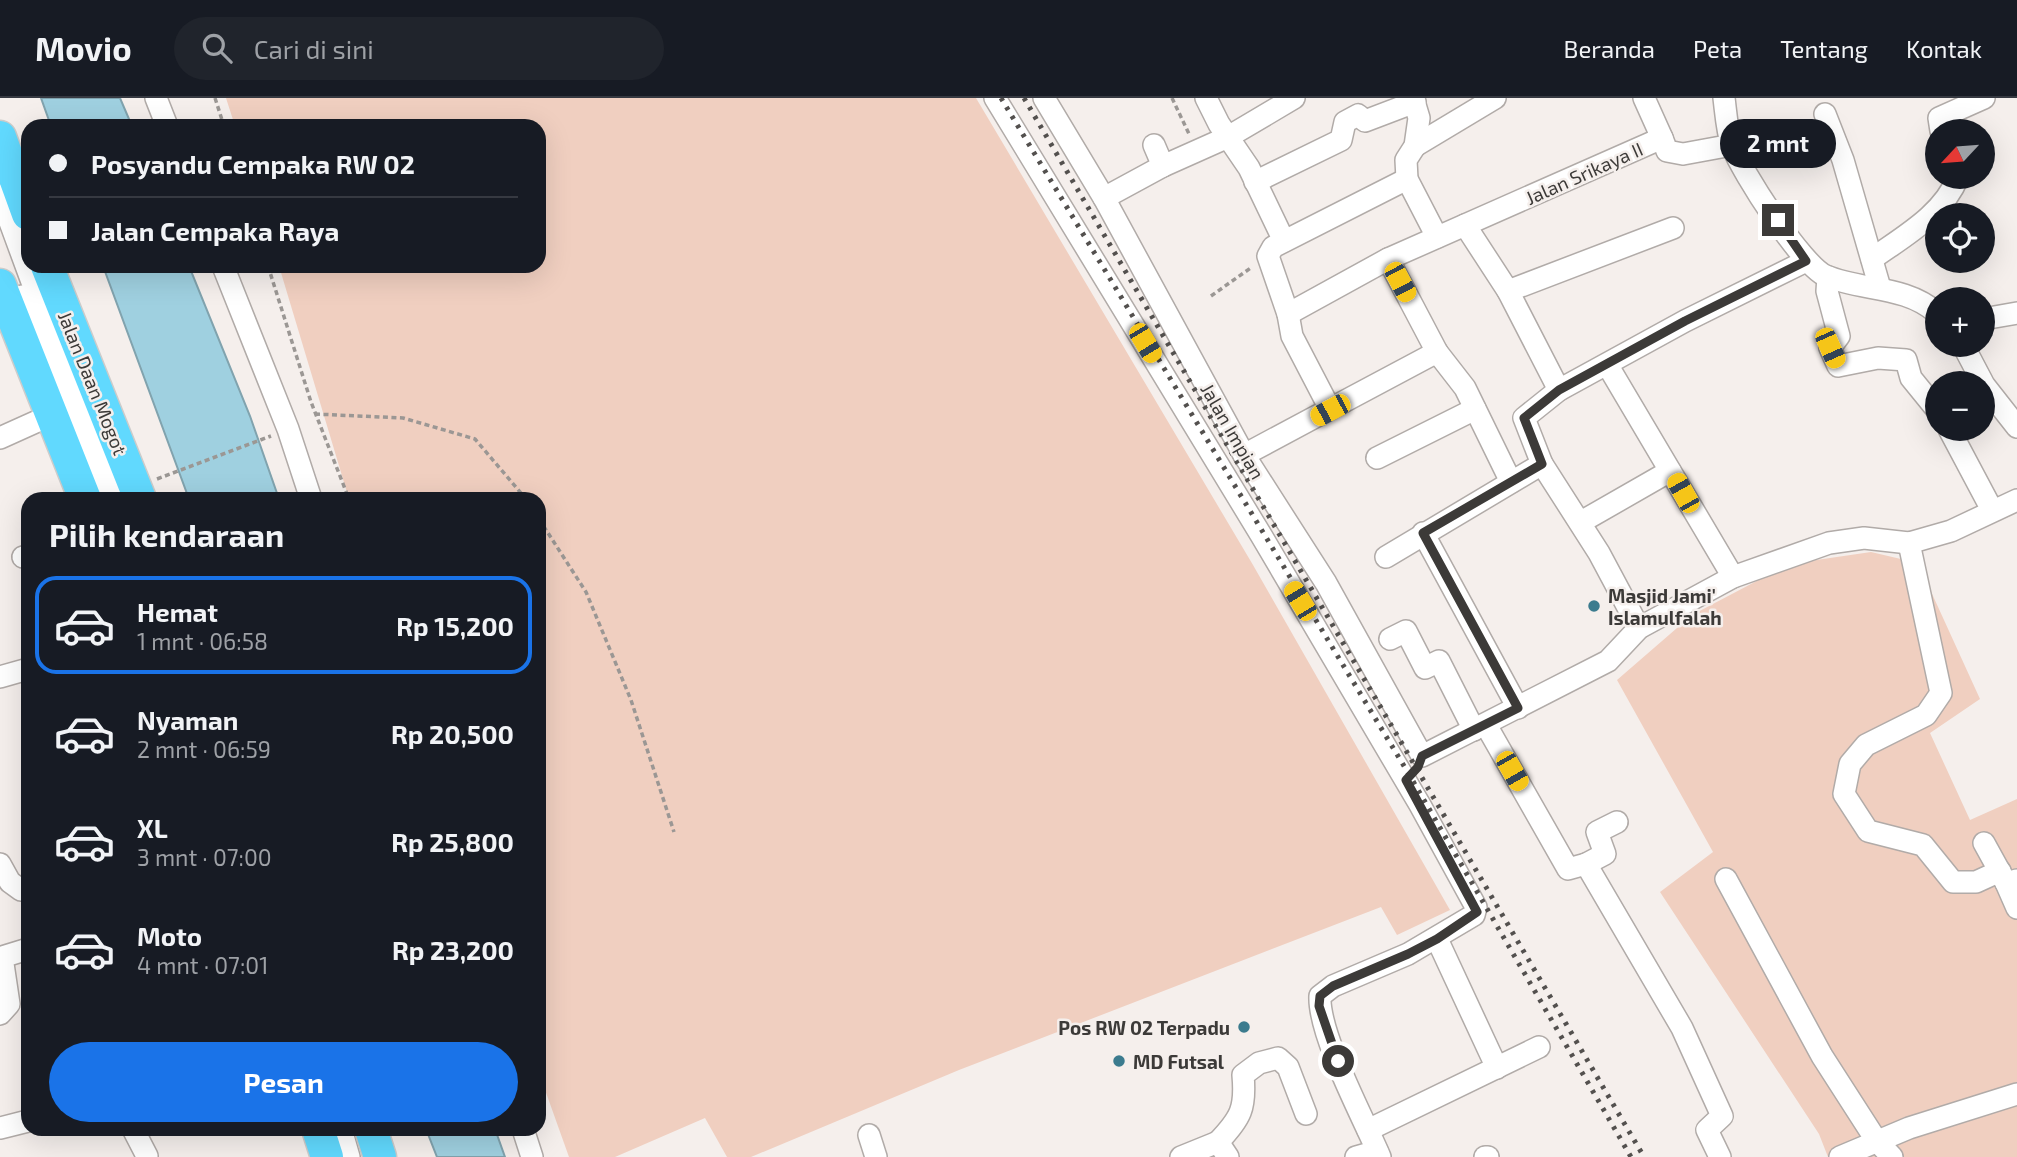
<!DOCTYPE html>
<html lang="id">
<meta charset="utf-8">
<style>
:root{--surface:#171b24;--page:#20242c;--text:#f1f3f6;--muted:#9ea1a6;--line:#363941;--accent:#1a73e8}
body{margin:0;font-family:"Exo 2",sans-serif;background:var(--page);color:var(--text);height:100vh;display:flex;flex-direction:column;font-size:26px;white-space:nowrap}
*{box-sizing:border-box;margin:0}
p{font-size:23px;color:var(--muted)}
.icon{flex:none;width:38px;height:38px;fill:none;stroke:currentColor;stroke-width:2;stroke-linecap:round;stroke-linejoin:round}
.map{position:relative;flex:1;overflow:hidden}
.sheet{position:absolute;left:21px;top:394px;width:525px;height:644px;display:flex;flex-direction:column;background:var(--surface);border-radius:21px;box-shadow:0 7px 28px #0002}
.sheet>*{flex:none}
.top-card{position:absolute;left:21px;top:21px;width:525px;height:154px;border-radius:21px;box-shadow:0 7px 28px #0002;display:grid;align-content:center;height:154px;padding:0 28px;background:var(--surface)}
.needle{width:46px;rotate:244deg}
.buttons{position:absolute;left:1925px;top:21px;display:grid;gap:14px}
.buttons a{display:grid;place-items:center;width:70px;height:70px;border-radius:50%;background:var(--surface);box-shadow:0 7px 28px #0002;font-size:35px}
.end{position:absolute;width:32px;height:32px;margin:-16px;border:9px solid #3c3a38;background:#fff;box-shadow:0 0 0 4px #fff}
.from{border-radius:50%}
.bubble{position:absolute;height:49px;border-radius:24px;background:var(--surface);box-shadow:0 7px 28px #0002;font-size:23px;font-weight:700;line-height:49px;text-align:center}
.car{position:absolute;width:21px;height:42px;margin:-21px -10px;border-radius:9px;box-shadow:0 0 5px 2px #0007;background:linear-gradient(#f5c518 24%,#345 0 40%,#f5c518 0 76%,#345 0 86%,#f5c518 0)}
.top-card b{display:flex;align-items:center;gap:24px;height:66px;font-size:26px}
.top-card b+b{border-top:2px solid var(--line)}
.top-card i{width:18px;height:18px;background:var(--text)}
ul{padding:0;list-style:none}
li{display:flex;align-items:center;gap:21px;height:98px;margin:0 14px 10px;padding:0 14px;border:4px solid transparent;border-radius:21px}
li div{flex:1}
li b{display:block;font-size:26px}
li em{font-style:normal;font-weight:700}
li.selected{border-color:var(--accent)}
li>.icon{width:63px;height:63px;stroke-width:1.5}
h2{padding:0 28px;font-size:32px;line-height:84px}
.cta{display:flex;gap:14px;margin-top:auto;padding:14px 28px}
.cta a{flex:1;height:80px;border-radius:42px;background:var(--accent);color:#fff;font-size:28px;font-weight:700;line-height:80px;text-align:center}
header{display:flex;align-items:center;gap:42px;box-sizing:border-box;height:98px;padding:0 35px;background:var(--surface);border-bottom:2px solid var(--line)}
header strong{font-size:33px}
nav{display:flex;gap:38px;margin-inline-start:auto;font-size:24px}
.search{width:490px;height:63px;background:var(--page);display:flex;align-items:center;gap:18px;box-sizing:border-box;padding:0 24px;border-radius:38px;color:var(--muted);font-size:26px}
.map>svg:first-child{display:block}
.green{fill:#f0cfc0}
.water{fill:#9fd0e0;stroke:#81a3ae;stroke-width:2}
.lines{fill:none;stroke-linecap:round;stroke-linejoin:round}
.minor-casing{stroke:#b1aba8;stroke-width:24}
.highway-casing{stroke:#cccccb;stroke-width:35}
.path{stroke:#9b9794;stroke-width:3.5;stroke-dasharray:5 3.5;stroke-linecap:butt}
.minor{stroke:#fff;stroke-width:21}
.highway{stroke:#61d9fe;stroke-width:32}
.rail{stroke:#53504e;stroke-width:5;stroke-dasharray:3.5 7;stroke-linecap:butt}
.route{stroke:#3c3a38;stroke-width:9}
.poi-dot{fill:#3b7b8e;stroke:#f5efec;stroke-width:2.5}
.labels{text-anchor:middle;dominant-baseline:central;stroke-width:5;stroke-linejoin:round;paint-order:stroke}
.street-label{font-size:19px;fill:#3c3a38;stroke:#f5efec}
.poi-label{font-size:19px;font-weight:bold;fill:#3c3a38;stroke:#f5efec;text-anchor:start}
</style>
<header>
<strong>Movio</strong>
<div class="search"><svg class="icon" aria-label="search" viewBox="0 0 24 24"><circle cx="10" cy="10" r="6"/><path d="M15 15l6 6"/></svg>Cari di sini</div>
<nav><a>Beranda</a><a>Peta</a><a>Tentang</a><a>Kontak</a></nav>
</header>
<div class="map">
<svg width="2017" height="1059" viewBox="0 0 2017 1059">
<rect width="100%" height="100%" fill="#f5efec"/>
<g class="green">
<path d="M226,0H976L1253,467L1450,812L1397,837L1381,809L959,972L751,1059H727L705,1020L615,1059H569L539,975V401H349L279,168H539V28H235Z"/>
<path d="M1871,454L1918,465L1980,601L1930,635L1970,722L2017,701V1059H1828L1819,1036L1660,794L1713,754L1617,582L1692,517L1789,466Z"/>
</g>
<g class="water">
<path d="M41,0H120L132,28H51Z"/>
<path d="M103,168H189L250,318L279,401H189Z"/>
<path d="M426,1031H495L505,1059H437Z"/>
</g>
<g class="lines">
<defs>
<g id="minor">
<path d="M156,0L167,28"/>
<path d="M995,0L1261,437L1420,707L1476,809L1474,817L1408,856L1333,888L1320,898C1318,936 1364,1021 1380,1059"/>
<path d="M1044,0L1104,100L1244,357L1326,485L1422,658L1608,563L1639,530L1733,479L1829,445L1864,440L1909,445L1951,433L2017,402"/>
<path d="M1206,0L1219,26L1249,70L1284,143"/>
<path d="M1413,0L1419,20L1415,48L1406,62L1407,81L1437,139"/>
<path d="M1724,0C1726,16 1727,33 1732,48C1742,74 1802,168 1826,178C1862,193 1905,187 1937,215"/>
<path d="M1825,16L1843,62L1880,190"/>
<path d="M1941,33L1939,20L1984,0"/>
<path d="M1662,40L1667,53L1683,56L1732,47"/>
<path d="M1154,47L1163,68L1228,39L1294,0"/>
<path d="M1415,48L1495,0"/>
<path d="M1255,84L1341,42L1345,24L1358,17L1365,23L1415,4"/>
<path d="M0,97L32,184L122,401"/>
<path d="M1104,100L1163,68"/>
<path d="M1465,127L1508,193L1559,292L1685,223L1806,163"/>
<path d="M1388,161L1437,254L1465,290L1511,384"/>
<path d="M1872,161C1904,138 1943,117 1958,79"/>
<path d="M223,168L288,331L311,401"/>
<path d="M1828,179L1827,193L1839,238L1830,250L1838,268L1878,260L1906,262L1911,280L1937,312"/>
<path d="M1508,193L1673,130"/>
<path d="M22,198L104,401"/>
<path d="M1288,216L1388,161L1662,40L1644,0"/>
<path d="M1983,221L2017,215"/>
<path d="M1963,247L1984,287L2017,329"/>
<path d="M1608,268L1733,479"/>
<path d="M1559,292L1524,320L1542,366L1599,455L1639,530"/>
<path d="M1330,311L1437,254"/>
<path d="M1949,331L1992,412"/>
<path d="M0,340L51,317"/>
<path d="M1244,357L1330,311L1292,238L1288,216L1268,158L1273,149L1407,81"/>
<path d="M1377,360L1475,311"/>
<path d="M1581,424L1670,373"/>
<path d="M1423,435L1518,610"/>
<path d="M1909,445L1941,595L1926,617L1866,647L1850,666L1844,696L1868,733L1923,747L1953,784H1976L2000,773"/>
<path d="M23,459L28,458"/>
<path d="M1386,459L1542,366"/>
<path d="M1390,541L1406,533L1425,570L1439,563L1474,632"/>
<path d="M0,579L28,571"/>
<path d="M1486,627L1568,771L1586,766L1682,930L1722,1018L1707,1032L1720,1059"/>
<path d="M1984,745L2006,785L2017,782"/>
<path d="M0,766L10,784L21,792L28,790"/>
<path d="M1586,766L1605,756L1597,734L1617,724"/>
<path d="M1726,781L1822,958L1876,1042L1892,1059"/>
<path d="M2006,785L2017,810"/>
<path d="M1437,841L1497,970"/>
<path d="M0,916L9,906L2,859L28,851"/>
<path d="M0,1030L28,1023"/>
<path d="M133,1031L147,1058"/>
<path d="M341,1031L349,1059"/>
<path d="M523,1031L532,1059"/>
<path d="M1368,1032L1539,949"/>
<path d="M869,1037L876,1059"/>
<path d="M1218,1044C1241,1020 1246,1010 1243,977L1259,965L1278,960L1288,969L1306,1016"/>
<path d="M1181,1059L1218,1044L1228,1059"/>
<path d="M1356,1059L1377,1053"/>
<path d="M1485,1059H1488"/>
<path d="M1840,1059L1909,1030L2017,996"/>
</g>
<g id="highway">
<path d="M0,39L28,116"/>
<path d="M47,168L140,401"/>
<path d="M0,187L85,401"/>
<path d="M318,1031L327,1059"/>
<path d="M371,1031L380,1059"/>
</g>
</defs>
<use href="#minor" class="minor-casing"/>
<use href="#highway" class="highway-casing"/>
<g class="path">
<path d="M215,0L224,28"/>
<path d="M1172,0L1190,38"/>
<path d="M268,168L311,304L349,401"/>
<path d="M1211,198L1252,169"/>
<path d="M315,316L403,320L475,341L526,401"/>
<path d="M157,381L271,338"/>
<path d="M539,421L586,494L631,602L674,734"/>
</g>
<use href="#minor" class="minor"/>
<use href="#highway" class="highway"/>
<g class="rail">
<path d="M1001,0L1410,678L1631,1059"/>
<path d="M1024,0L1644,1059"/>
</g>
</g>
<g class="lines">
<path class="route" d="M1338,963L1319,908L1320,898L1333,888L1408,856L1437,841L1477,814L1406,682L1418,669L1422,658L1518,610L1423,435L1542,366L1524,320L1559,292L1685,223L1806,163L1778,122"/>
</g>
<g class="poi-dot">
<circle cx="1594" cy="508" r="7"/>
<circle cx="1244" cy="929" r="7"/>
<circle cx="1119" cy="963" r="7"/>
</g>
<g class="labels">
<g class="street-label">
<text transform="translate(1584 75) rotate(-24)">Jalan Srikaya II</text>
<text transform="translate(93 285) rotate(68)">Jalan Daan Mogot</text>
<text transform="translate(1233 333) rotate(60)">Jalan Impian</text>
</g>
<g class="poi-label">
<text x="1608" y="497">Masjid Jami'<tspan x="1608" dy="22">Islamulfalah</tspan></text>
<text x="1230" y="929" text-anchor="end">Pos RW 02 Terpadu</text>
<text x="1133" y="963">MD Futsal</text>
</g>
</g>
</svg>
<div class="buttons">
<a><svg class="needle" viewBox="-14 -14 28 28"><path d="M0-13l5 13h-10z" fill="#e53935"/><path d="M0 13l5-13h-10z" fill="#9ea1a6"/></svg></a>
<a><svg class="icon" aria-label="locate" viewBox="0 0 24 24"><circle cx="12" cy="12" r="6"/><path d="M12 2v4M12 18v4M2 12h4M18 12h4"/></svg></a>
<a>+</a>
<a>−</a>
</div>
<i class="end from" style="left:1338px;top:963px"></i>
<i class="end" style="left:1778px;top:122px"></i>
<div class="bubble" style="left:1720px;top:21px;width:116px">2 mnt</div>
<i class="car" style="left:1400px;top:184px;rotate:152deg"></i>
<i class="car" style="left:1145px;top:245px;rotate:149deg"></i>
<i class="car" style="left:1830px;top:250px;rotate:156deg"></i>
<i class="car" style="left:1330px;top:312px;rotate:242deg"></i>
<i class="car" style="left:1683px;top:395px;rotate:331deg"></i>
<i class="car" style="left:1300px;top:503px;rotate:329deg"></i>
<i class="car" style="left:1512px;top:673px;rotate:150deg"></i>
<div class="top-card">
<b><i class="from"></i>Posyandu Cempaka RW 02</b>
<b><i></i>Jalan Cempaka Raya</b>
</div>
<section class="sheet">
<h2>Pilih kendaraan</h2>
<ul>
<li class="selected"><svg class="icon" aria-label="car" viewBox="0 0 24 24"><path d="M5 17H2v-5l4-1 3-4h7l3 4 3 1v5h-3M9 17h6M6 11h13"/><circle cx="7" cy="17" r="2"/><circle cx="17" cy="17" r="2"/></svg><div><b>Hemat</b><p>1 mnt · 06:58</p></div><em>Rp 15,200</em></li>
<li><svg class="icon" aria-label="car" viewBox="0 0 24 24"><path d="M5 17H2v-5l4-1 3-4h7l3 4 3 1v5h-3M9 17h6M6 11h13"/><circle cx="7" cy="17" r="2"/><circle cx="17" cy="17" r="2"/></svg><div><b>Nyaman</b><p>2 mnt · 06:59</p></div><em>Rp 20,500</em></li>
<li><svg class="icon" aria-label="car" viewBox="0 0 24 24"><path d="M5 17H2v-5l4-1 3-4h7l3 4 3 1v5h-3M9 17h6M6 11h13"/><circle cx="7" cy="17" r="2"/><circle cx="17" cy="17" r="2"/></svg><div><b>XL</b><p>3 mnt · 07:00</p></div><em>Rp 25,800</em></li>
<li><svg class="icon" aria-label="car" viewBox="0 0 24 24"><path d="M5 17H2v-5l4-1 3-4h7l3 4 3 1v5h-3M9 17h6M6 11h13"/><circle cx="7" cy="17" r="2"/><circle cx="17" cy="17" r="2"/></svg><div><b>Moto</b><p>4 mnt · 07:01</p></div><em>Rp 23,200</em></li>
</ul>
<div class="cta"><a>Pesan</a></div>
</section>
</div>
